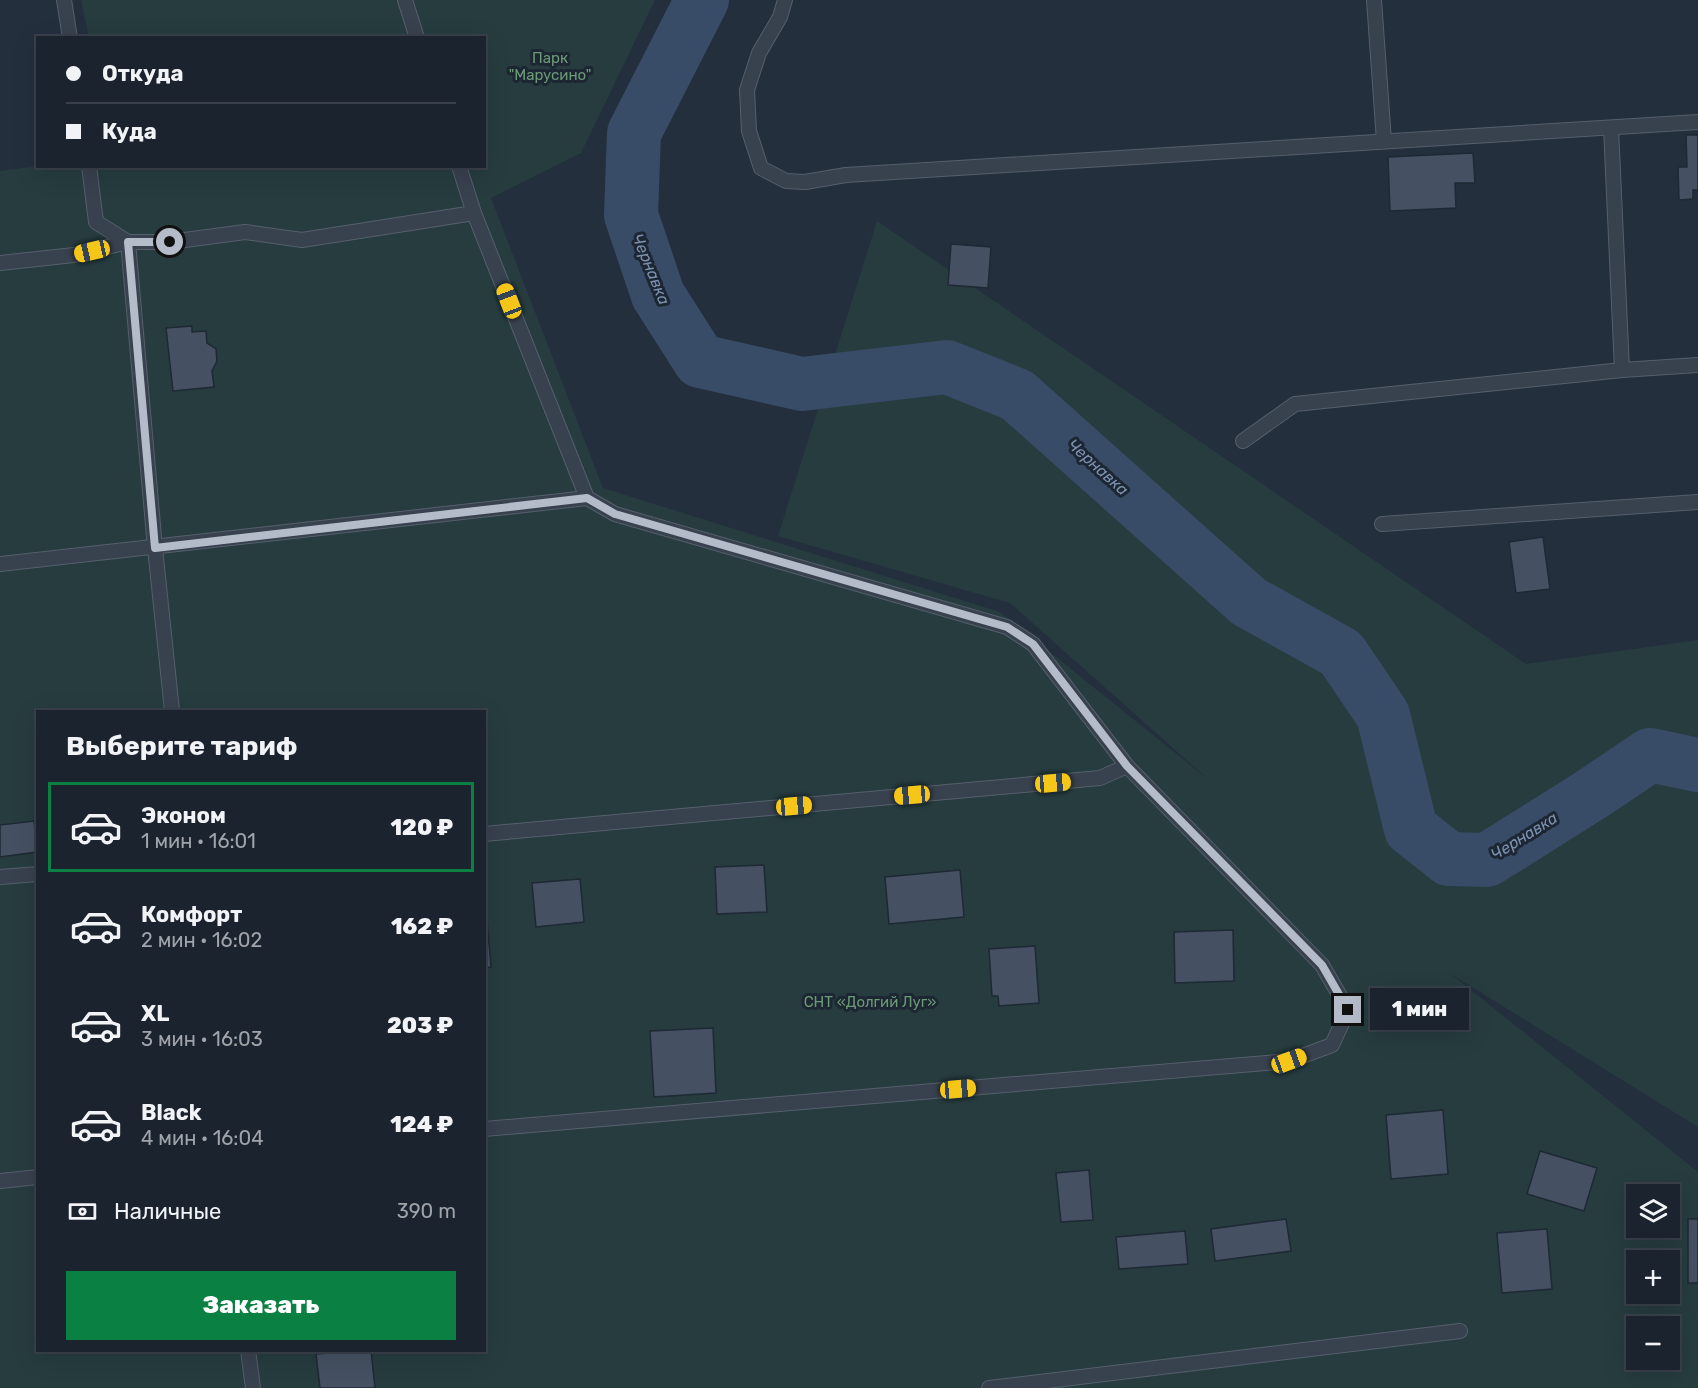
<!DOCTYPE html>
<html lang="ru">
<meta charset="utf-8">
<style>
:root{--surface:#1b232e;--page:#242b36;--text:#f1f3f6;--muted:#a0a4aa;--line:#39404a;--accent:#0b8043}
body{margin:0;font-family:Rubik,sans-serif;background:var(--page);color:var(--text);height:100vh;display:flex;flex-direction:column;font-size:22px;white-space:nowrap}
*{box-sizing:border-box;margin:0}
p{font-size:20px;color:var(--muted)}
.icon{flex:none;width:33px;height:33px;fill:none;stroke:currentColor;stroke-width:2;stroke-linecap:round;stroke-linejoin:round}
.map{position:relative;flex:1;overflow:hidden}
.sheet{position:absolute;left:36px;top:710px;width:450px;height:642px;display:flex;flex-direction:column;background:var(--surface);border-radius:0px;box-shadow:0 6px 24px #0002,0 0 0 2px var(--line)}
.sheet>*{flex:none}
.hud{position:absolute;left:36px;top:36px;width:450px;height:132px;border-radius:0px;box-shadow:0 6px 24px #0002,0 0 0 2px var(--line);display:grid;align-content:center;height:132px;padding:0 30px;background:var(--surface)}
.controls{position:absolute;left:1626px;top:1184px;display:grid;gap:12px}
.controls a{display:grid;place-items:center;width:54px;height:54px;border-radius:0px;background:var(--surface);box-shadow:0 6px 24px #0002,0 0 0 2px var(--line);font-size:30px}
.end{position:absolute;width:27px;height:27px;margin:-14px;border:8px solid #b4bcc9;background:#111;box-shadow:0 0 0 3px #111}
.from{border-radius:50%}
.bubble{position:absolute;height:42px;border-radius:0px;background:var(--surface);box-shadow:0 6px 24px #0002,0 0 0 2px var(--line);font-size:20px;font-weight:800;line-height:42px;text-align:center}
.car{position:absolute;width:18px;height:36px;margin:-18px -9px;border-radius:8px;box-shadow:0 0 4px 2px #0007;background:linear-gradient(#f5c518 24%,#345 0 40%,#f5c518 0 76%,#345 0 86%,#f5c518 0)}
.hud b{display:flex;align-items:center;gap:21px;height:57px;font-size:22px}
.hud b+b{border-top:2px solid var(--line)}
.hud i{width:15px;height:15px;background:var(--text)}
ul{padding:0;list-style:none}
li{display:flex;align-items:center;gap:18px;height:90px;margin:0 12px 9px;padding:0 18px;border:3px solid transparent;border-radius:0px}
li div{flex:1}
li b{display:block;font-size:22px}
li em{font-style:normal;font-weight:800}
li.current{border-color:var(--accent)}
li>.icon{width:54px;height:54px;stroke-width:1.5}
h2{padding:0 30px;font-size:27px;line-height:72px}
.pay{display:flex;align-items:center;gap:15px;height:66px;padding:0 30px;font-size:22px}
.pay p{margin-inline-start:auto}
.primary-button{display:flex;gap:12px;margin-top:auto;padding:12px 30px}
.primary-button a{flex:1;height:69px;border-radius:0px;background:var(--accent);color:#fff;font-size:24px;font-weight:800;line-height:69px;text-align:center}
.map>svg:first-child{display:block}
.green{fill:#263c3f;fill-rule:evenodd}
.lines{fill:none;stroke-linecap:round;stroke-linejoin:round}
.river{stroke:#394c67;stroke-width:54}
.building{fill:#455162;stroke:#1f2835;stroke-width:1.5}
.lane-casing{stroke:#565f6c;stroke-width:16}
.lane{stroke:#38414e;stroke-width:14}
.route{stroke:#b4bcc9;stroke-width:8}
.labels{text-anchor:middle;dominant-baseline:central;stroke-width:6;stroke-linejoin:round;paint-order:stroke}
.park-label{font-size:15px;fill:#6b9a76;stroke:#1d2633}
.water-label{font-size:16px;font-style:italic;fill:#7c92b1;stroke:#1d2633}
</style>
<div class="map">
<svg width="1698" height="1388" viewBox="0 0 1698 1388">
<rect width="100%" height="100%" fill="#242f3e"/>
<path class="green" d="M81,0H655L581,153L491,198L603,488L1000,612L1209,780L1010,603L778,536L877,221L1526,664L1698,640V1127L1451,974L1698,1172V1388H0V171L37,166H484V38L89,37ZM38,711H484V1350H38ZM1636,1194H1670V1227H1636ZM1636,1260H1670V1293H1636ZM1636,1326H1670V1359H1636Z"/>
<g class="lines">
<path class="river" d="M702,0L634,133L631,215L658,295L700,361L802,384L947,367L1017,395L1249,602L1341,653L1383,715L1411,829L1449,859L1487,860L1589,796L1650,755L1698,765"/>
</g>
<g class="building">
<path d="M1686,135H1698V190H1693V199L1679,200L1678,167H1687Z"/>
<path d="M1473,153L1475,183H1455L1456,208L1390,211L1388,157Z"/>
<path d="M951,244L991,247L988,288L948,285Z"/>
<path d="M192,326V332L206,331L207,343L216,349L217,361L212,371L214,387L173,391L166,328Z"/>
<path d="M1543,537L1550,589L1516,593L1509,542Z"/>
<path d="M34,821L37,852L0,857V825Z"/>
<path d="M764,865L767,912L717,914L715,867Z"/>
<path d="M960,870L964,917L889,924L885,877Z"/>
<path d="M580,879L584,922L536,927L532,883Z"/>
<path d="M484,921H487L491,967L484,968Z"/>
<path d="M1233,930L1234,981L1175,983L1174,932Z"/>
<path d="M1035,946L1039,1003L999,1006L998,996H992L989,949Z"/>
<path d="M713,1028L716,1093L654,1097L650,1031Z"/>
<path d="M1443,1110L1448,1174L1391,1179L1386,1115Z"/>
<path d="M1540,1151L1597,1168L1584,1211L1527,1194Z"/>
<path d="M1089,1170L1093,1220L1061,1222L1056,1173Z"/>
<path d="M1286,1219L1291,1251L1215,1261L1211,1229Z"/>
<rect x="1688" y="1219" width="10" height="64"/>
<path d="M1547,1229L1552,1289L1502,1293L1497,1233Z"/>
<path d="M1185,1231L1188,1264L1119,1269L1116,1237Z"/>
<path d="M371,1350L375,1388H320L316,1354Z"/>
</g>
<g class="lines">
<defs>
<g id="lane">
<path d="M64,0L70,38"/>
<path d="M405,0L417,38"/>
<path d="M785,0L780,17L759,53L747,90L749,131L761,168L786,181L805,182L846,175L1698,122"/>
<path d="M1374,0L1384,141"/>
<path d="M1611,128L1622,370"/>
<path d="M89,166L96,222L128,242L155,548L172,711"/>
<path d="M459,166L474,213L587,498L615,514L1007,627L1033,644L1127,766L1322,965L1348,1010L1332,1045L1289,1061L484,1129"/>
<path d="M0,263L74,255L128,242H170L245,232L302,240L474,213"/>
<path d="M1243,441L1295,404L1622,370L1698,365"/>
<path d="M1382,524L1698,502"/>
<path d="M0,564L587,498"/>
<path d="M484,834L1100,778L1127,766"/>
<path d="M0,877L38,874"/>
<path d="M0,1181L38,1177"/>
<path d="M248,1350L253,1388"/>
<path d="M989,1388L1460,1331"/>
</g>
</defs>
<use href="#lane" class="lane-casing"/>
<use href="#lane" class="lane"/>
</g>
<g class="lines">
<path class="route" d="M170,242H128L155,548L587,498L615,514L1007,627L1033,644L1127,766L1322,965L1348,1010"/>
</g>
<g class="labels">
<g class="park-label">
<text x="550" y="58">Парк<tspan x="550" dy="17">"Марусино"</tspan></text>
<text x="870" y="1002">СНТ «Долгий Луг»</text>
</g>
<g class="water-label">
<text transform="translate(651 269) rotate(68)">Чернавка</text>
<text transform="translate(1098 467) rotate(42)">Чернавка</text>
<text transform="translate(1524 836) rotate(-32)">Чернавка</text>
</g>
</g>
</svg>
<div class="controls">
<a><svg class="icon" aria-label="layers" viewBox="0 0 24 24"><path d="M12 4l9 5-9 5-9-5zM3 14l9 5 9-5"/></svg></a>
<a>+</a>
<a>−</a>
</div>
<i class="end from" style="left:170px;top:242px"></i>
<i class="end" style="left:1348px;top:1010px"></i>
<div class="bubble" style="left:1370px;top:988px;width:99px">1 мин</div>
<i class="car" style="left:92px;top:251px;rotate:257deg"></i>
<i class="car" style="left:509px;top:301px;rotate:339deg"></i>
<i class="car" style="left:1053px;top:783px;rotate:85deg"></i>
<i class="car" style="left:912px;top:795px;rotate:265deg"></i>
<i class="car" style="left:794px;top:806px;rotate:85deg"></i>
<i class="car" style="left:1289px;top:1061px;rotate:70deg"></i>
<i class="car" style="left:958px;top:1089px;rotate:85deg"></i>
<div class="hud">
<b><i class="from"></i>Откуда</b>
<b><i></i>Куда</b>
</div>
<section class="sheet">
<h2>Выберите тариф</h2>
<ul>
<li class="current"><svg class="icon" aria-label="car" viewBox="0 0 24 24"><path d="M5 17H2v-5l4-1 3-4h7l3 4 3 1v5h-3M9 17h6M6 11h13"/><circle cx="7" cy="17" r="2"/><circle cx="17" cy="17" r="2"/></svg><div><b>Эконом</b><p>1 мин · 16:01</p></div><em>120 ₽</em></li>
<li><svg class="icon" aria-label="car" viewBox="0 0 24 24"><path d="M5 17H2v-5l4-1 3-4h7l3 4 3 1v5h-3M9 17h6M6 11h13"/><circle cx="7" cy="17" r="2"/><circle cx="17" cy="17" r="2"/></svg><div><b>Комфорт</b><p>2 мин · 16:02</p></div><em>162 ₽</em></li>
<li><svg class="icon" aria-label="car" viewBox="0 0 24 24"><path d="M5 17H2v-5l4-1 3-4h7l3 4 3 1v5h-3M9 17h6M6 11h13"/><circle cx="7" cy="17" r="2"/><circle cx="17" cy="17" r="2"/></svg><div><b>XL</b><p>3 мин · 16:03</p></div><em>203 ₽</em></li>
<li><svg class="icon" aria-label="car" viewBox="0 0 24 24"><path d="M5 17H2v-5l4-1 3-4h7l3 4 3 1v5h-3M9 17h6M6 11h13"/><circle cx="7" cy="17" r="2"/><circle cx="17" cy="17" r="2"/></svg><div><b>Black</b><p>4 мин · 16:04</p></div><em>124 ₽</em></li>
</ul>
<div class="pay"><svg class="icon" aria-label="cash" viewBox="0 0 24 24"><path d="M3 7h18v10H3z"/><circle cx="12" cy="12" r="2"/></svg>Наличные<p>390 m</p></div>
<div class="primary-button"><a>Заказать</a></div>
</section>
</div>
